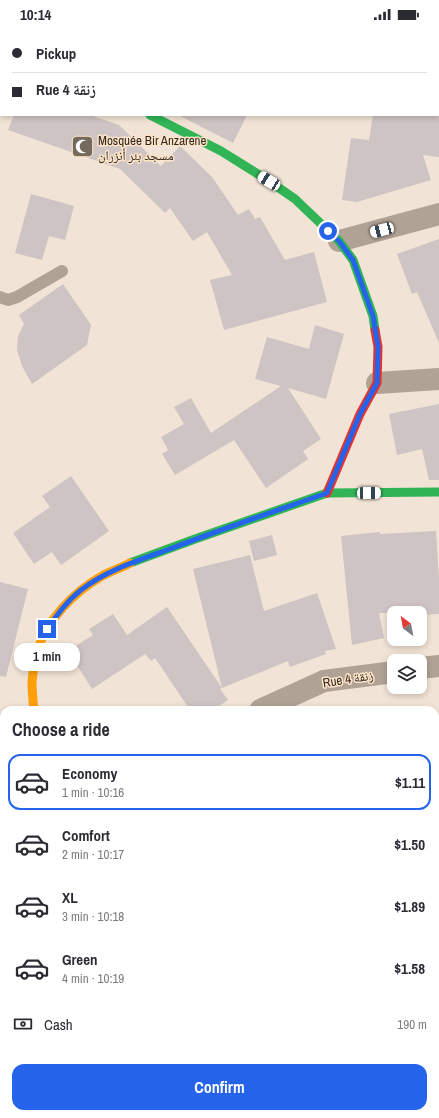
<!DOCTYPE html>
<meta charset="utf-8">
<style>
:root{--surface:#fff;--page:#f2f2f3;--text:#2b2b33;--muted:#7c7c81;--line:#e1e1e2;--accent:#2563eb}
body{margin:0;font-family:"Archivo Narrow","Noto Naskh Arabic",sans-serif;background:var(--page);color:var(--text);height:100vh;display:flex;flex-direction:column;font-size:15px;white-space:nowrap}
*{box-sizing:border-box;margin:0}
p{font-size:13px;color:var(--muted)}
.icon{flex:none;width:22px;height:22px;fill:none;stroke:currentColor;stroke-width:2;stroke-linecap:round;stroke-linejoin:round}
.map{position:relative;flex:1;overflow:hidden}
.sheet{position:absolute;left:0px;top:678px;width:439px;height:412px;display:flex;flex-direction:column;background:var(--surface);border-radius:12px 12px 0 0;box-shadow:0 2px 6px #0003}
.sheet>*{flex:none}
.guide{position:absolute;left:0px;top:0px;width:439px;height:88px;box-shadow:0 2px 6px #0003;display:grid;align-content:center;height:88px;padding:0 12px;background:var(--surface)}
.needle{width:26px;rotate:328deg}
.tools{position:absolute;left:387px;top:578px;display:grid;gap:8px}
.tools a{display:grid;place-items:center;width:40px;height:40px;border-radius:8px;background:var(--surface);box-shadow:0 2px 6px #0003;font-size:20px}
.end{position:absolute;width:18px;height:18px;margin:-9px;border:5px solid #2563eb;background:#fff;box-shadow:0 0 0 2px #fff}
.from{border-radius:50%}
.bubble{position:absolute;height:28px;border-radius:12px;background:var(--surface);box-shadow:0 2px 6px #0003;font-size:13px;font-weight:700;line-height:28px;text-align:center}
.car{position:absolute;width:12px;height:24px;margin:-12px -6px;border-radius:5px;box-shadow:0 0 3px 1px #0007;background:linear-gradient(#fff 24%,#345 0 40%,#fff 0 76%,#345 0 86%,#fff 0)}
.guide b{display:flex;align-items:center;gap:14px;height:38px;font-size:15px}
.guide b+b{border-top:1px solid var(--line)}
.guide i{width:10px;height:10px;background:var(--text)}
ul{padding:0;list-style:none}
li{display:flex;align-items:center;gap:12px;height:56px;margin:0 8px 6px;padding:0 4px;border:2px solid transparent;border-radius:12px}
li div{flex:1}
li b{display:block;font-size:15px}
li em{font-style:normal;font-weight:700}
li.active{border-color:var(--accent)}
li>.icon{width:36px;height:36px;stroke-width:1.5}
h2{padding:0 12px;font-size:18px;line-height:48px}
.pay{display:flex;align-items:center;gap:10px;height:44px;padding:0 12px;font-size:15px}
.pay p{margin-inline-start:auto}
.primary-button{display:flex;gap:8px;margin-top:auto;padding:8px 12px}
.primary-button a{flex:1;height:46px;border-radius:12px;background:var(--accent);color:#fff;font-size:16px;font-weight:700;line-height:46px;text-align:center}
.status{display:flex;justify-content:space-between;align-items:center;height:28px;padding:0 20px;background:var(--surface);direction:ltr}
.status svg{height:11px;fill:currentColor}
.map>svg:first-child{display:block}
.green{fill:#d4dabf}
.building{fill:#cec4c3}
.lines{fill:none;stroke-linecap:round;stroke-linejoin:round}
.lane{stroke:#b0a295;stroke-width:12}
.street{stroke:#b0a295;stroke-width:22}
.fast{stroke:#30b455;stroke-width:9}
.slow{stroke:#ff9f0a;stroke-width:9}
.jam{stroke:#e5322d;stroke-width:9}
.route{stroke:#2563eb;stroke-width:5}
.labels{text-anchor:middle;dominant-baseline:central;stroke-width:3;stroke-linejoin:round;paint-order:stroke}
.poi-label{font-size:13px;fill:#32291e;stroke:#fde4c9;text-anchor:start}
.street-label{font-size:13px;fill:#32291e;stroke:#fde4c9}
</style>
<div class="status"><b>10:14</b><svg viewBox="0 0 49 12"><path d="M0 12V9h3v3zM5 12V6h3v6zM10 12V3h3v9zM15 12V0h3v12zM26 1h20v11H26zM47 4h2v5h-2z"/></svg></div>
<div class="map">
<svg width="439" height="1090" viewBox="0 0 439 1090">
<rect width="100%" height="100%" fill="#f1e3d5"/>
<path class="green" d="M0,1056H4V1086H102L103,1090H0Z"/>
<g class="building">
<path d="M14,87H90L119,97L161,138L180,118L212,149L238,187L249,181L255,191L260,189L285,232L314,224L327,274L224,302L210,252L232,247L207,204L193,213L170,180L165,185L120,141L8,102Z"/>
<path d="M178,87H247L233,115Z"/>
<path d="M373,87H439V129L423,127L431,152L357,174L342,172L351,110L369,112Z"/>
<path d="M31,166L74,178L65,212L49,208L42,232L15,225Z"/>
<path d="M439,211V315L417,264L412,266L397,226Z"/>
<path d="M63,256L91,297L87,317L32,356L22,338L17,322L18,308L24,296L19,287Z"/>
<path d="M315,297L344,306L326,371L288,360L321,411L303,423L308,431L266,460L234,412L175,447L162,426L168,422L161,409L184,396L174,379L191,370L211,405L281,358L255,351L267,309L309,321Z"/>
<path d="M439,376V452H429L422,421L397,427L389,386Z"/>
<path d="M71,448L109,503L61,537L52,524L34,536L13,505L50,479L42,468Z"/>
<path d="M436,503L439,551V586L420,587V585H379L384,610L352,617L341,508L380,504V506Z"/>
<path d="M272,507L277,527L254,533L249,513Z"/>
<path d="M250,527L264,583L317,565L336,621L325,623L326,626L290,639L288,633L222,660L193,541Z"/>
<path d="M0,554L28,561L6,649L0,648Z"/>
<path d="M167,579L222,660L220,661L228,672L213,682H190L155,630L151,633L145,626L92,661L68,623L93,607L89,601L113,586L127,607Z"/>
</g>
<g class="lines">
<g class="lane">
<path d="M0,269L8,272L17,269L62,243"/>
<path d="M0,818L4,816"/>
<path d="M0,865L4,872"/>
</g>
<g class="street">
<path d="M0,30H1"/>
<path d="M339,213L439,186"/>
<path d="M377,355L439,351"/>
<path d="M420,640L439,638"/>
<path d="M260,682L324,653L394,644"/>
</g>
<g class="fast">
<path d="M311,0L314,1"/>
<path d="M428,0L431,1"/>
<path d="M438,41H439"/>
<path d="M150,87L221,123L269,153L295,171L339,213L353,232L373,288L375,302"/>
<path d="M130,535L195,511L327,465L439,464"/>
</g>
<path class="slow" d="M34,682C33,673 32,663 32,654C33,644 34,633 37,624C46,592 74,564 102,548C111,543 121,540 130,535"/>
<g class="jam">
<path d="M327,465L360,386L377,355L378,319L375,302"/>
<path d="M0,796L4,804"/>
<path d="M151,1086L153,1090"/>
</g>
</g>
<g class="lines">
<path class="route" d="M47,601C57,587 67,573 81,562C108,541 143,531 175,519C225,500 276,483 327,465L360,386L377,355L378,319L373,288L353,232L339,213L328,203"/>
</g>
<defs>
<symbol id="mosque-square" viewBox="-11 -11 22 22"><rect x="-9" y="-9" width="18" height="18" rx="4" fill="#756a5e" stroke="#fde4c9"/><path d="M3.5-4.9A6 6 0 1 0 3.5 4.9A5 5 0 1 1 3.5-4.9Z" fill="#fff"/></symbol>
</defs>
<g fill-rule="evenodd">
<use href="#mosque-square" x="70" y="106" width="25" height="25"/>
</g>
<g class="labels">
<g class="poi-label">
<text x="98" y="112">Mosquée Bir Anzarene<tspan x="98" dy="15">مسجد بئر أنزران</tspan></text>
</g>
<g class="street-label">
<text transform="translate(348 651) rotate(-9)">Rue 4 زنقة</text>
</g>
</g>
</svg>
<div class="tools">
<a><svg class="needle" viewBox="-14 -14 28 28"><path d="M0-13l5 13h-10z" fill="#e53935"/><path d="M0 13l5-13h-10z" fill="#7c7c81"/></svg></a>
<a><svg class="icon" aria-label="layers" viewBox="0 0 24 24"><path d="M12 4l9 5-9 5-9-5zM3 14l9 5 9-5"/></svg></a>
</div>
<i class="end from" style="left:328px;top:203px"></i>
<i class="end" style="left:47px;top:601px"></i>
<div class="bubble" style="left:14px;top:615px;width:66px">1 min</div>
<i class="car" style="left:269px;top:153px;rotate:302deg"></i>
<i class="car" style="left:382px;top:202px;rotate:255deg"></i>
<i class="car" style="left:369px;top:465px;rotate:89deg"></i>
<div class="guide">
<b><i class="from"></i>Pickup</b>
<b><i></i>Rue 4 زنقة</b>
</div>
<section class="sheet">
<h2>Choose a ride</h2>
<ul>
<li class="active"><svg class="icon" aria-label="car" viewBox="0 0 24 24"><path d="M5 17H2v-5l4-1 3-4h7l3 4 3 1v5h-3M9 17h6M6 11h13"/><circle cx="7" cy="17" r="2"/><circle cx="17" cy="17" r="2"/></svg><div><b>Economy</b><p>1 min · 10:16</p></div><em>$1.11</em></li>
<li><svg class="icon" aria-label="car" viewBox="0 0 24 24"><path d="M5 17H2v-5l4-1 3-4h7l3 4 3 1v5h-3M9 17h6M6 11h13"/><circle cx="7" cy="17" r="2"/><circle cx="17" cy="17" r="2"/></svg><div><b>Comfort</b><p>2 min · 10:17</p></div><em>$1.50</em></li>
<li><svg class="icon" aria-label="car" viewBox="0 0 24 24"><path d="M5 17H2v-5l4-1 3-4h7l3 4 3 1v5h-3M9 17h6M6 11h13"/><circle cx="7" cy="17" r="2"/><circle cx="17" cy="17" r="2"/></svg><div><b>XL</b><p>3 min · 10:18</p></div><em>$1.89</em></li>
<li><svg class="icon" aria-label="car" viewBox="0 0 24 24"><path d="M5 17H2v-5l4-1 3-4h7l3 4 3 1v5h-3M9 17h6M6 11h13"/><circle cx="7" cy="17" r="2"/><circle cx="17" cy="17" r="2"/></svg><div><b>Green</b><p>4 min · 10:19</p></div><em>$1.58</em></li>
</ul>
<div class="pay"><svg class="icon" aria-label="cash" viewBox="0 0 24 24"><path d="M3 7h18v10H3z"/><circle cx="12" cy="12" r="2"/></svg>Cash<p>190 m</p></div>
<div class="primary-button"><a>Confirm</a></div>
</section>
</div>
